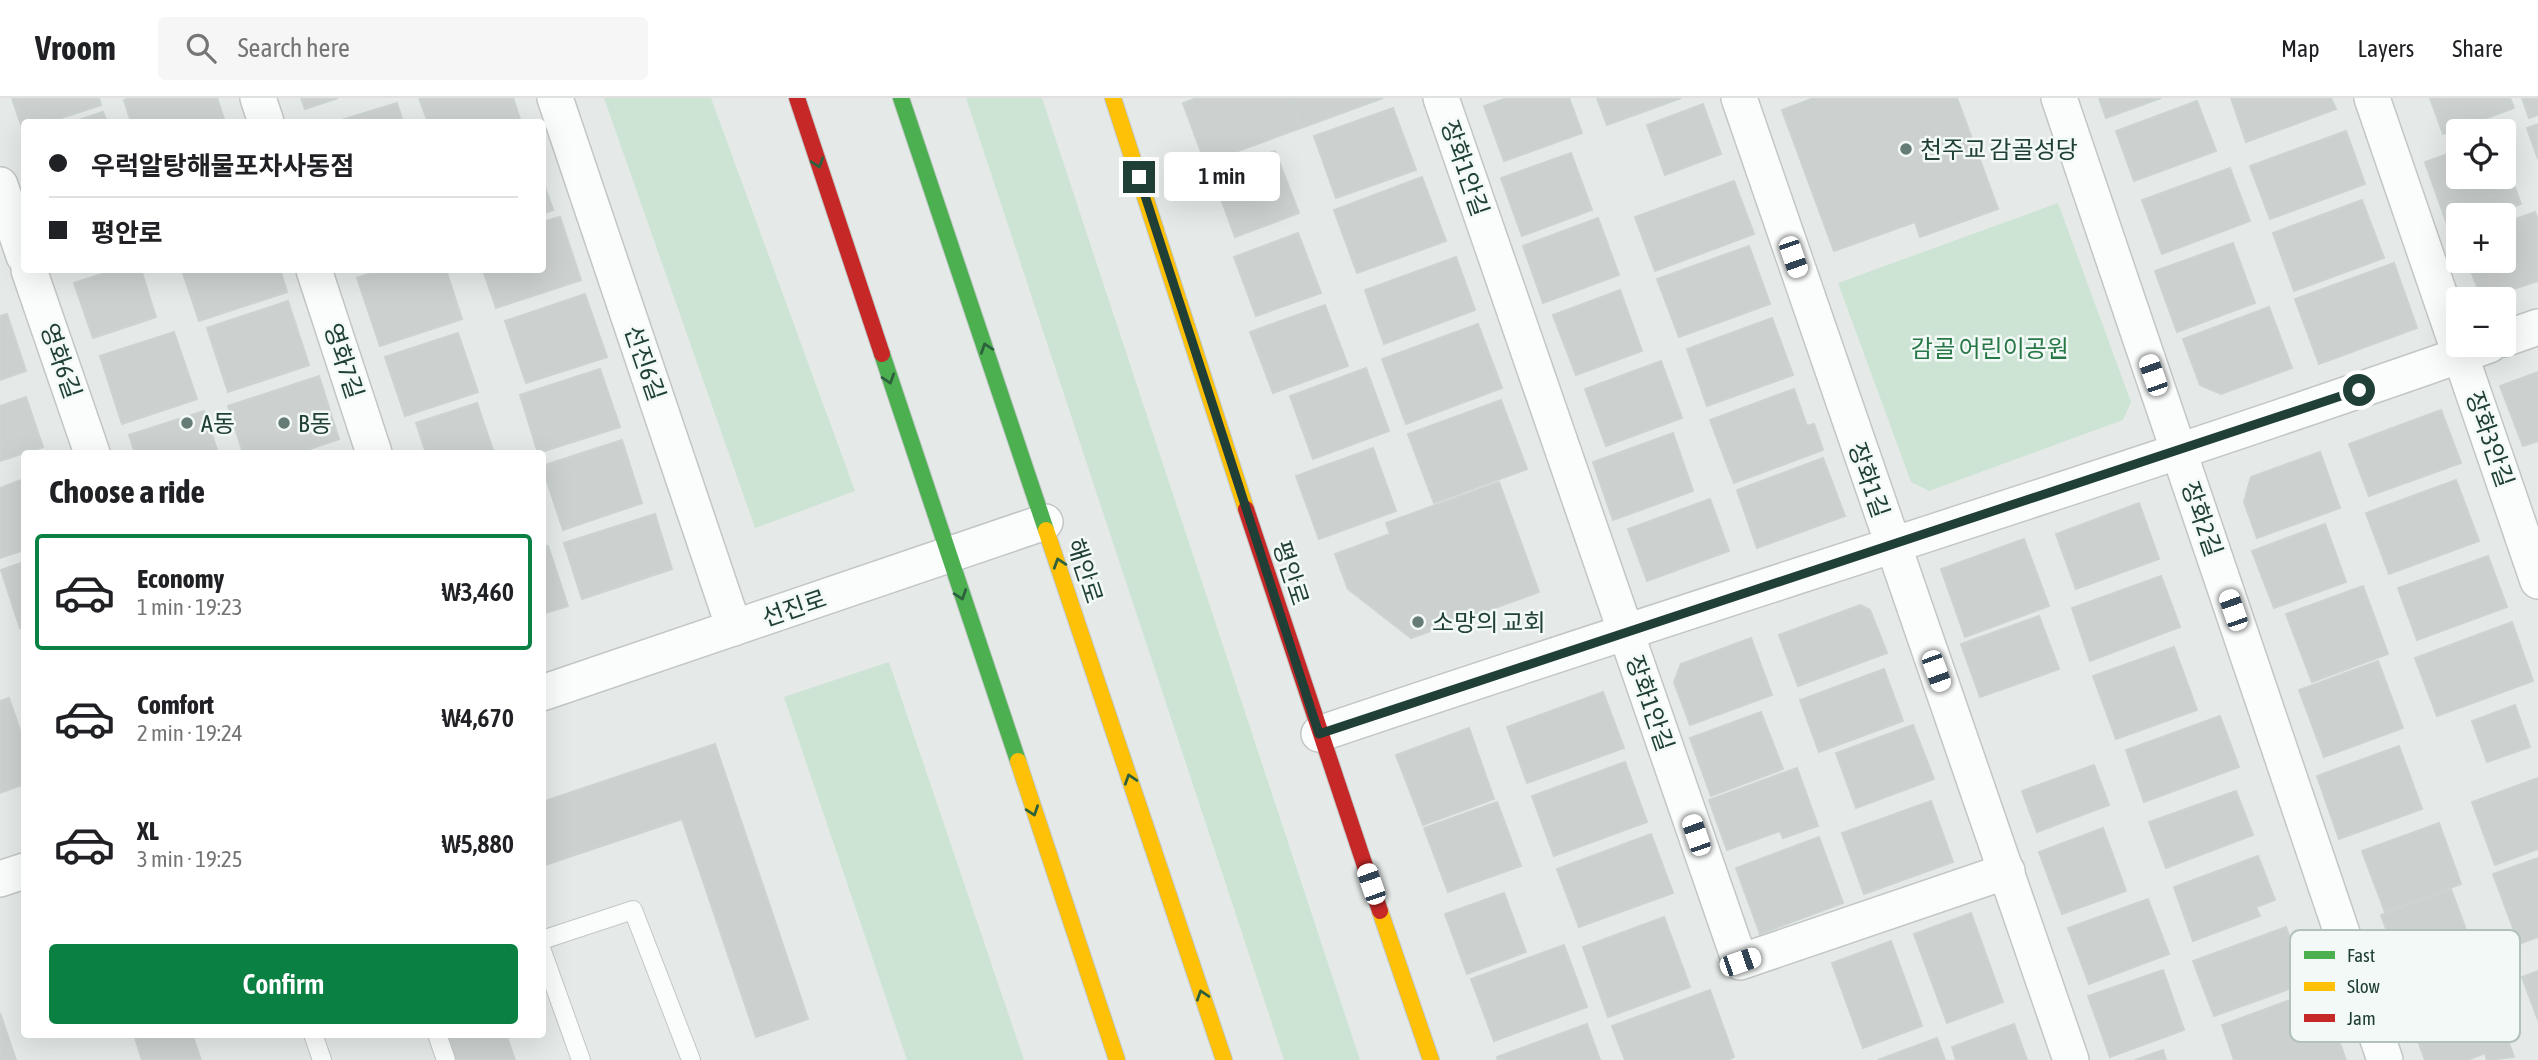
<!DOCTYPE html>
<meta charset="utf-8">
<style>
:root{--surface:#fff;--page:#f6f6f6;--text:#202124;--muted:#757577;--line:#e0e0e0;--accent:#0b8043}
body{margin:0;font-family:"Asap Condensed","Noto Sans KR",sans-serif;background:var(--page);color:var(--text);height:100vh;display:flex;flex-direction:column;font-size:26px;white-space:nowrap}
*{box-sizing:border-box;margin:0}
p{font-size:23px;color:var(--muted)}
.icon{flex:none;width:38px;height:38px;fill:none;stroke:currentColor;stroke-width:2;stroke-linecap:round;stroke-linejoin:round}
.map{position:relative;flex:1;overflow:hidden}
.sheet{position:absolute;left:21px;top:352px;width:525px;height:588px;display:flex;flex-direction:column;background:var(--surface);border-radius:7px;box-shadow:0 7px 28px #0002}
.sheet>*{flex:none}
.top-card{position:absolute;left:21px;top:21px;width:525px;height:154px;border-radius:7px;box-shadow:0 7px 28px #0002;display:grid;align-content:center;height:154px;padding:0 28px;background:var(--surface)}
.controls{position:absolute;left:2446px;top:21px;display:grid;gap:14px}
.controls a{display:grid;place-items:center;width:70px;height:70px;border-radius:7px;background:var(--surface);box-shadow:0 7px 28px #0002;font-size:35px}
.end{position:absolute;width:32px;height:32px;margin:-16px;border:9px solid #203f37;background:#fff;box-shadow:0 0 0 4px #fff}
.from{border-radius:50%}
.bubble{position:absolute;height:49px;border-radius:7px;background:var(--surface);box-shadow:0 7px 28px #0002;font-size:23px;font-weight:600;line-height:49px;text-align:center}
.car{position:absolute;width:21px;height:42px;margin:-21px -10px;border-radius:9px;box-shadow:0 0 5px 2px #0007;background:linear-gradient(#fff 24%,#345 0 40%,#fff 0 76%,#345 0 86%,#fff 0)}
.top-card b{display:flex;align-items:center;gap:24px;height:66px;font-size:26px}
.top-card b+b{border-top:2px solid var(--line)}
.top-card i{width:18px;height:18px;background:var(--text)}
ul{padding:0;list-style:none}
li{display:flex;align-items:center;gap:21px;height:116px;margin:0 14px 10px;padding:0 14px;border:4px solid transparent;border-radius:7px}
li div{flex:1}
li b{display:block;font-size:26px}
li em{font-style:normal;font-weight:600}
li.on{border-color:var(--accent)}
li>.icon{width:63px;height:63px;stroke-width:1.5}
h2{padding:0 28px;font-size:32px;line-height:84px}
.button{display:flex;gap:14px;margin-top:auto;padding:14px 28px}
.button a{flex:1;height:80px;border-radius:7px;background:var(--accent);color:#fff;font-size:28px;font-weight:600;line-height:80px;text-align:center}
header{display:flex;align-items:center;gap:42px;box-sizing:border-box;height:98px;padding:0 35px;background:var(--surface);border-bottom:2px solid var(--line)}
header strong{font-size:33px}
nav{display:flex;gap:38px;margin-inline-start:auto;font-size:24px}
.search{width:490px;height:63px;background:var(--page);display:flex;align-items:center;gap:18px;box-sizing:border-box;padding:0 24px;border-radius:7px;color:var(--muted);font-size:26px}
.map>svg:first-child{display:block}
.green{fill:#cde4d4}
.building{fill:#ccd1cf;stroke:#cdd3d1;stroke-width:2}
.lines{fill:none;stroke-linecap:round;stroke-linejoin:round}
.lane-casing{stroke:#c2c7c5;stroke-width:20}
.street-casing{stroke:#c2c7c5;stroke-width:38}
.fast-casing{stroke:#c0c8c5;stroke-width:18}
.slow-casing{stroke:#c0c8c5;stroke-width:18}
.jam-casing{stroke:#c0c8c5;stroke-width:18}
.lane{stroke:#fbfcfc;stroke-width:18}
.street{stroke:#fbfcfc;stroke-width:35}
.fast{stroke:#4caf50;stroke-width:16}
.slow{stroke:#ffc107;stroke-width:16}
.jam{stroke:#c62828;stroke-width:16}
.oneway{stroke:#2d613e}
.route{stroke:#203f37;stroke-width:9}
.poi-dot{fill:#657b75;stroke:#f2f9f6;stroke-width:2.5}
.labels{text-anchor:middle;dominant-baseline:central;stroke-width:5;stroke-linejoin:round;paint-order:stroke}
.poi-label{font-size:24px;fill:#203f37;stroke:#f2f9f6;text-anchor:start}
.street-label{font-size:24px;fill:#203f37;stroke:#f2f9f6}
.park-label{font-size:24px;fill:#287847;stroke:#f2f9f6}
.key{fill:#f2f9f6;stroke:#b3c1bd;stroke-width:2}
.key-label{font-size:19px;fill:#203f37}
</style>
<header>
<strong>Vroom</strong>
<div class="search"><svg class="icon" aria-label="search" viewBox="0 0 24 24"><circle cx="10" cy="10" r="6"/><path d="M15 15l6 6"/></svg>Search here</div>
<nav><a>Map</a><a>Layers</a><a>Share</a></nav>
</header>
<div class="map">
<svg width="2538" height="962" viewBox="0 0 2538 962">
<rect width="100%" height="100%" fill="#e5eae8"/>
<g class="green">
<path d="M604,0H711L855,393L755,430Z"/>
<path d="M966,0H1042L1360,962H1284Z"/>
<path d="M2058,105L2131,304L2123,322L1929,393L1911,384L1838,185Z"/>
<path d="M889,564L1024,962H907L784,599Z"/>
</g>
<g class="building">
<path d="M12,0H99L101,7L49,24H24L23,33Z"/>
<path d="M129,0H217L225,24H131L124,2Z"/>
<path d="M301,0H338L305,11Z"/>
<path d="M419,0H513L521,24H428Z"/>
<path d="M1197,0H1290L1301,30L1205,65L1183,5Z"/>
<path d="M1290,0H1383L1301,30Z"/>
<path d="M1507,0H1569L1582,35L1504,63L1484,8Z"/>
<path d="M1597,0H1681L1607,27Z"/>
<path d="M1814,0H1957L1998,111L1920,139L1915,124L1834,153L1782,12Z"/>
<path d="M2099,0H2161L2106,20Z"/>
<path d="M2231,0H2331L2336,11L2246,44Z"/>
<path d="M2430,0H2510L2514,10L2443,36Z"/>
<path d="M2522,0H2538V17L2529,20Z"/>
<path d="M2197,3L2216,53L2134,83L2116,33Z"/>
<path d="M397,5L403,24H335Z"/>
<path d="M1703,6L1721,56L1665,77L1647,27Z"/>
<path d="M1393,10L1416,72L1336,100L1314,38Z"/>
<path d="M103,14L107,24H73Z"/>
<path d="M2538,26V61L2527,30Z"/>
<path d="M2346,33L2365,86L2270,121L2250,68Z"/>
<path d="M2459,52V79H2504V61L2521,106L2490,117H2459V129L2449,132L2425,64Z"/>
<path d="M1275,53L1299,115L1235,139L1212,76Z"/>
<path d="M1571,55L1592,112L1522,138L1501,80Z"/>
<path d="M2230,70L2250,123L2162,156L2142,102Z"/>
<path d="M1422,79L1446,143L1357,175L1334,112Z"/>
<path d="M542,80L553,112L542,116Z"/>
<path d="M1734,83L1754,136L1655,173L1635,119Z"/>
<path d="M2362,102L2384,160L2294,193L2273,135Z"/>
<path d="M2535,114L2538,122V183L2482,201L2467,163H2504V125Z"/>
<path d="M560,119L581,182L496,210L483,172H542V124Z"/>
<path d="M1598,120L1619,177L1543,205L1523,148Z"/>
<path d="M1298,135L1321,195L1256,218L1234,159Z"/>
<path d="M2233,145L2255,205L2177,234L2155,173Z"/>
<path d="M1749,148L1770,206L1679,239L1657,181Z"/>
<path d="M1456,159L1475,212L1384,246L1365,192Z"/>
<path d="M2394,165L2417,230L2319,266L2295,201Z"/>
<path d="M115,172H141L156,219L93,240L74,185Z"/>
<path d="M182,172H280L287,194L199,223Z"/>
<path d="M381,172H446L462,221L380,248L357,180Z"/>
<path d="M1620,192L1642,253L1576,277L1553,217Z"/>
<path d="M585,196L607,259L526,285L505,223Z"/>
<path d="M288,203L309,267L228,294L207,230Z"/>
<path d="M1325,207L1348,268L1273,295L1250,234Z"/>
<path d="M2269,209L2292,270L2221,296L2200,287L2183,241Z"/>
<path d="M7,216L26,273L0,282V218Z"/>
<path d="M1772,220L1793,277L1707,308L1687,251Z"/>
<path d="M1478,226L1502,290L1406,326L1382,261Z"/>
<path d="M174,234L197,301L122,326L100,258Z"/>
<path d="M458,235L478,294L405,318L385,259Z"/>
<path d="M1661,263L1682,320L1606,348L1585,291Z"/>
<path d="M1366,270L1389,333L1313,361L1290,298Z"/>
<path d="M600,271L620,329L538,355L520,297Z"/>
<path d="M2538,274V343L2523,348L2500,288Z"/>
<path d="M319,278L339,341L298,355H243L228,308Z"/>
<path d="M1794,291L1807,328L1814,326L1823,352L1734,385L1710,322Z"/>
<path d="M26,299L43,349L0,363V308Z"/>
<path d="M1501,302L1527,371L1434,405L1408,336Z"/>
<path d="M477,305L494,355H426L416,325Z"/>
<path d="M2441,312L2461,365L2369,398L2349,346Z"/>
<path d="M204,313L218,355H135L129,337Z"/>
<path d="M1673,335L1693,393L1613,422L1593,364Z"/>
<path d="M622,342L642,405L563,432L542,368Z"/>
<path d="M1373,350L1396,413L1319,441L1296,378Z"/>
<path d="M2320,354L2340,410L2257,440L2244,404L2251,379Z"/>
<path d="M1823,360L1845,418L1757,450L1737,392Z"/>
<path d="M24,381V452L0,460V390Z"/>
<path d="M2456,382L2479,443L2389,476L2366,415Z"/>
<path d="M1499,384L1539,494L1411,540L1348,491L1335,456L1390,436L1386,425Z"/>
<path d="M1710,401L1729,453L1647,483L1628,431Z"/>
<path d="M2139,405L2159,461L2076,491L2056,436Z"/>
<path d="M655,416L672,471L582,501L564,445Z"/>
<path d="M2325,426L2346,484L2274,510L2252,453Z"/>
<path d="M2024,441L2049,508L1965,539L1941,471Z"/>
<path d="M548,448L568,508L542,516V450Z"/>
<path d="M2488,458L2507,509L2417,542L2398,490Z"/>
<path d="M24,464V529L20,530L1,472Z"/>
<path d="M2161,478L2180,529L2090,563L2072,510Z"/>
<path d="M2363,488L2388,556L2312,584L2286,516Z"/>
<path d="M1860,507L1870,512L1887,555L1798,588L1779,537Z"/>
<path d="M2039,518L2059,571L1980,599L1961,546Z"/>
<path d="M2512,524L2533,583L2437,618L2415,560Z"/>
<path d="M1751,540L1772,597L1690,627L1674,584L1681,566Z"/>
<path d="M2174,549L2197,612L2116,641L2093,578Z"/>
<path d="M2378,563L2403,630L2324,659L2299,592Z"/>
<path d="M1884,571L1903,623L1819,654L1800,602Z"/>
<path d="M1603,594L1624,650L1527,685L1507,629Z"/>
<path d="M9,600L24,644V686L0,695V603Z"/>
<path d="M2515,607L2530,649L2487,664L2472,623Z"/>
<path d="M1761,614L1783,671L1711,698L1690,640Z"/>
<path d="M2220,618L2239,669L2144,704L2126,652Z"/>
<path d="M1913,627L1934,681L1856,710L1836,655Z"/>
<path d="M1469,630L1494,701L1423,727L1396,657Z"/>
<path d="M715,646L808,921L756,939L682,721L542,768V704Z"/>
<path d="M2399,648L2422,711L2339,741L2317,678Z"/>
<path d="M1625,664L1647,724L1554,758L1532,698Z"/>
<path d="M2094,667L2109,707L2037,734L2022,693Z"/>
<path d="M1797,670L1818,728L1783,740L1780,733L1727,752L1709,702Z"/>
<path d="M2538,680V751L2495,767L2472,704Z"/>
<path d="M2236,693L2253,737L2166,770L2149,724Z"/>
<path d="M1931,703L1953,764L1864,796L1842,735Z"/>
<path d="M1497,704L1521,768L1448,794L1424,730Z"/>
<path d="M2439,725L2461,786L2385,814L2362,753Z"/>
<path d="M2103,730L2126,793L2062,816L2039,754Z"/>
<path d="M1651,736L1673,795L1579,829L1557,771Z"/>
<path d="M1819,739L1843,805L1760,836L1736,770Z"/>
<path d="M2258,758L2275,802L2256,809L2260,818L2193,843L2174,789Z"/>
<path d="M2538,760V839L2519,846L2493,776Z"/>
<path d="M2451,791L2473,851L2403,877L2381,817Z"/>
<path d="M1504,795L1526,854L1467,876L1445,816Z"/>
<path d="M2148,801L2169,856L2089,886L2068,830Z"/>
<path d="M1971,815L2003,904L1947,925L1914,836Z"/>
<path d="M1664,819L1690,889L1608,919L1583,849Z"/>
<path d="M2286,829L2306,885L2214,918L2193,863Z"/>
<path d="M1891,843L1922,928L1863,950L1832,865Z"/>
<path d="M1564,847L1587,909L1494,943L1471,881Z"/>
<path d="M2477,857L2514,959L2487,962L2485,955L2467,962H2425L2397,886Z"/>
<path d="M2163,872L2184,932L2110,959L2088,898Z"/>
<path d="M2538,873V922L2522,879Z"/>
<path d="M2320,891L2346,962H2234L2222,927Z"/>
<path d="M1710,892L1734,959L1727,962H1625L1612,928Z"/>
<path d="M0,915L16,962H0Z"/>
<path d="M1587,926L1600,962H1498L1497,959Z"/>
<path d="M2014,926L2027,962H1956L1952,949Z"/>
<path d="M134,936H192L201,962H142Z"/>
<path d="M448,936H506L515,962H456Z"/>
<path d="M1937,940L1945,962H1878Z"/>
<path d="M2163,952L2166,962H2135Z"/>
</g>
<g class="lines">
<defs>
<g id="lane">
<path d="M542,842L633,812L691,962"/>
<path d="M542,853L581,962"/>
<path d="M313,936L322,962"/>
<path d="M437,936L446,962"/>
</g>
<g id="street">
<path d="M258,0L266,24"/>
<path d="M555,0L734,530"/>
<path d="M1441,0L1740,864L2007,773"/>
<path d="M1739,0L2071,962"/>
<path d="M2059,0L2385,962"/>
<path d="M2372,0L2538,483"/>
<path d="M0,87L24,158"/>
<path d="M29,172L92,355"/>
<path d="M314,172L374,355"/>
<path d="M2504,241L2538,229"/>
<path d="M542,595L1045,424"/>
<path d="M1319,636C1708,504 2101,384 2489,247"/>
<path d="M0,781L24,773"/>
</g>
<g id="fast">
<path d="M901,0L1046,432"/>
<path d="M882,256L1018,663"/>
</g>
<g id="slow">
<path d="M1113,0L1246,411"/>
<path d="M1046,432L1224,962"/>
<path d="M1018,663L1117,962"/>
<path d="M1380,813L1431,962"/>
</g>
<g id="jam">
<path d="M797,0L882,256"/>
<path d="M1246,411L1380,813"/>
</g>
</defs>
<use href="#lane" class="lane-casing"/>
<use href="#street" class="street-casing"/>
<use href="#fast" class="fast-casing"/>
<use href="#slow" class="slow-casing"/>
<use href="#jam" class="jam-casing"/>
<use href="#lane" class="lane"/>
<use href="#street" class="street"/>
<use href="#fast" class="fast"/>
<use href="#slow" class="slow"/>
<use href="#jam" class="jam"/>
</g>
<defs><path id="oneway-chevron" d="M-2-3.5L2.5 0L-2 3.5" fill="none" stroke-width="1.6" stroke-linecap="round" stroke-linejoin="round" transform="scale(1.75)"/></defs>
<g class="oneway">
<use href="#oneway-chevron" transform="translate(818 65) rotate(72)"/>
<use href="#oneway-chevron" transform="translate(986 250) rotate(-109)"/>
<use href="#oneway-chevron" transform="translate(889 281) rotate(72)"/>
<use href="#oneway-chevron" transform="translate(1059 465) rotate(-108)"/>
<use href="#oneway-chevron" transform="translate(961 497) rotate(71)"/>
<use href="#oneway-chevron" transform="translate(1130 681) rotate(-108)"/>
<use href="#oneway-chevron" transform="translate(1033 713) rotate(71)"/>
<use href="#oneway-chevron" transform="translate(1202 897) rotate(-108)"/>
</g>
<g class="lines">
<path class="route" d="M1139,79L1319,636C1665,520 2013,409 2359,292"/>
</g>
<g class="poi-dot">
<circle cx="1906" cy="51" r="7"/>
<circle cx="187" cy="325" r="7"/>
<circle cx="284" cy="325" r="7"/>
<circle cx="1418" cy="524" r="7"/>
</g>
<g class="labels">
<g class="poi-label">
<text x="1920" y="51">천주교 감골성당</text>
<text x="201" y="325">A동</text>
<text x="298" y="325">B동</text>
<text x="1432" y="524">소망의 교회</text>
</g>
<g class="street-label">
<text transform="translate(1465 70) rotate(71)">장화1안길</text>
<text transform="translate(61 263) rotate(71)">영화6길</text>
<text transform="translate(344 263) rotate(72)">영화7길</text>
<text transform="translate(645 265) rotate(71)">선진6길</text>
<text transform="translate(2490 341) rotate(71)">장화3안길</text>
<text transform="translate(1869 382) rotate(71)">장화1길</text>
<text transform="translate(2202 421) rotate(71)">장화2길</text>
<text transform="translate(1085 473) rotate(72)">해안로</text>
<text transform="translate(1291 475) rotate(72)">평안로</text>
<text transform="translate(794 510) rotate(-19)">선진로</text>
<text transform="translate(1650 605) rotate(71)">장화1안길</text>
</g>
<g class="park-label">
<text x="1990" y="250">감골 어린이공원</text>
</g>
</g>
<rect x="2290" y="832" width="230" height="112" rx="10" class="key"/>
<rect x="2304" y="853" width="31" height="8" fill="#4caf50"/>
<rect x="2304" y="884" width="31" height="9" fill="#ffc107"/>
<rect x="2304" y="916" width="31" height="8" fill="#c62828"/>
<g class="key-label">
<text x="2347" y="864">Fast</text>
<text x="2347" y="895">Slow</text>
<text x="2347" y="927">Jam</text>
</g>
</svg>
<div class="controls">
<a><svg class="icon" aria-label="locate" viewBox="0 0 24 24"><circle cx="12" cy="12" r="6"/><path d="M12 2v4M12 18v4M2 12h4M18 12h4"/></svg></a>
<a>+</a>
<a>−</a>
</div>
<i class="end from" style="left:2359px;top:292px"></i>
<i class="end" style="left:1139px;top:79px"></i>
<div class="bubble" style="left:1164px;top:54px;width:116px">1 min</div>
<i class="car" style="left:1793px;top:159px;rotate:161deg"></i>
<i class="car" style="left:2153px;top:277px;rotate:341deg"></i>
<i class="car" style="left:2233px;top:512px;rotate:341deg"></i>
<i class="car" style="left:1936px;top:573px;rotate:160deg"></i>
<i class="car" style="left:1696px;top:737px;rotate:341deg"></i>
<i class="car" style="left:1371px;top:786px;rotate:341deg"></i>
<i class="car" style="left:1740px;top:864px;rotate:71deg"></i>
<div class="top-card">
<b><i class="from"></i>우럭알탕해물포차사동점</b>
<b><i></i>평안로</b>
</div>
<section class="sheet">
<h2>Choose a ride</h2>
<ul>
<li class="on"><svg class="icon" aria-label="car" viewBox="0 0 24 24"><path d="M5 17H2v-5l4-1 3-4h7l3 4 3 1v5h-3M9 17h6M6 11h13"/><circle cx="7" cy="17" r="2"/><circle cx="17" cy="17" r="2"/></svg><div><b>Economy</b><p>1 min · 19:23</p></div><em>₩3,460</em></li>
<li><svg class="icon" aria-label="car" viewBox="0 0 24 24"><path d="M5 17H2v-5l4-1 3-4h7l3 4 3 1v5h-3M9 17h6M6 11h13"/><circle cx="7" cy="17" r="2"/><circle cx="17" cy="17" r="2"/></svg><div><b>Comfort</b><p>2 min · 19:24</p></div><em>₩4,670</em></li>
<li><svg class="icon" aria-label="car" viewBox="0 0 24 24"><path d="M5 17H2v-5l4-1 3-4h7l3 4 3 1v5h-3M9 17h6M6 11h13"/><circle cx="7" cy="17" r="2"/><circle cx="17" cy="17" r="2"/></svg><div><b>XL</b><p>3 min · 19:25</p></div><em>₩5,880</em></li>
</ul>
<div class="button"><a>Confirm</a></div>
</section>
</div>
